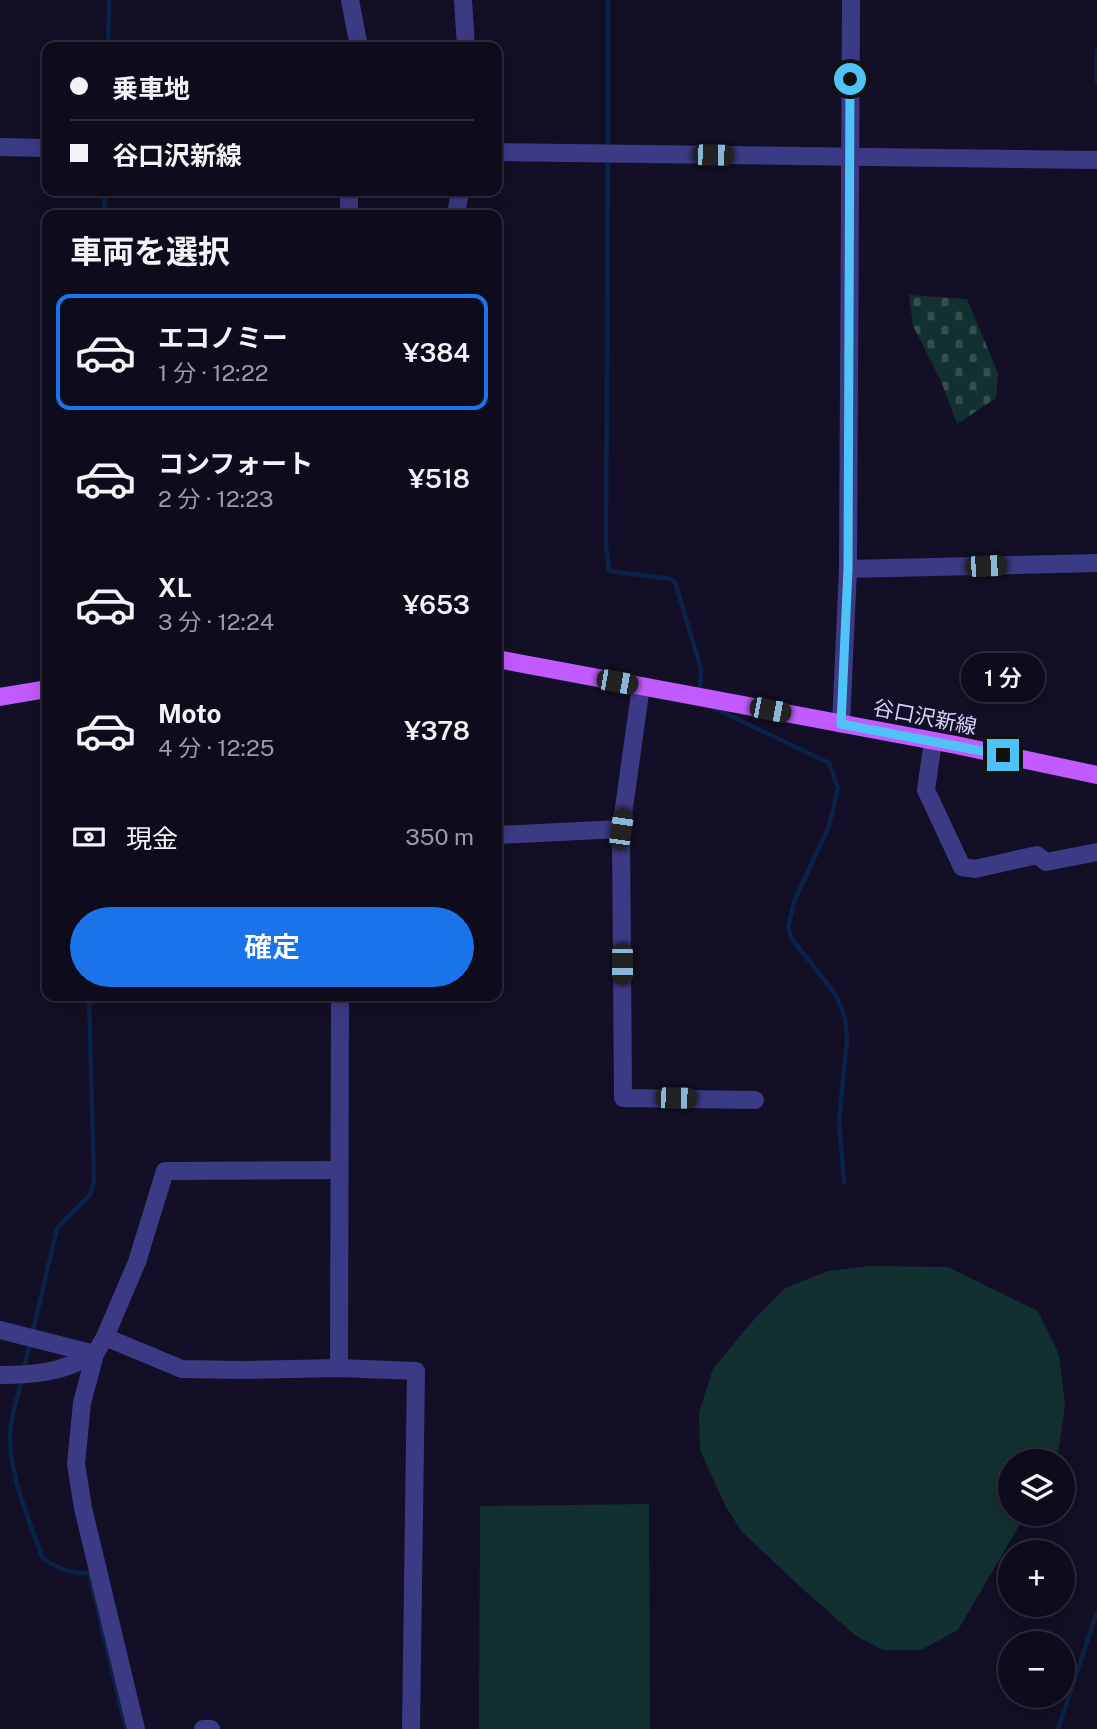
<!DOCTYPE html>
<html lang="ja">
<meta charset="utf-8">
<style>
:root{--surface:#0e0b1c;--page:#1c1929;--text:#f1f3f6;--muted:#9b9ba3;--line:#2e2b3b;--accent:#1a73e8}
body{margin:0;font-family:"Public Sans","Noto Sans JP",sans-serif;background:var(--page);color:var(--text);height:100vh;display:flex;flex-direction:column;font-size:26px;white-space:nowrap}
*{box-sizing:border-box;margin:0}
p{font-size:23px;color:var(--muted)}
.icon{flex:none;width:38px;height:38px;fill:none;stroke:currentColor;stroke-width:2;stroke-linecap:round;stroke-linejoin:round}
.map{position:relative;flex:1;overflow:hidden}
.details{position:absolute;left:42px;top:210px;width:460px;height:791px;display:flex;flex-direction:column;background:var(--surface);border-radius:14px;box-shadow:0 4px 18px #0003,0 0 0 2px var(--line)}
.details>*{flex:none}
.top-card{position:absolute;left:42px;top:42px;width:460px;height:154px;border-radius:14px;box-shadow:0 4px 18px #0003,0 0 0 2px var(--line);display:grid;align-content:center;height:154px;padding:0 28px;background:var(--surface)}
.buttons{position:absolute;left:998px;top:1449px;display:grid;gap:14px}
.buttons a{display:grid;place-items:center;width:77px;height:77px;border-radius:50%;background:var(--surface);box-shadow:0 4px 18px #0003,0 0 0 2px var(--line);font-size:35px}
.end{position:absolute;width:32px;height:32px;margin:-16px;border:9px solid #4fc3f7;background:#111;box-shadow:0 0 0 4px #111}
.from{border-radius:50%}
.bubble{position:absolute;height:49px;border-radius:24px;background:var(--surface);box-shadow:0 4px 18px #0003,0 0 0 2px var(--line);font-size:23px;font-weight:600;line-height:49px;text-align:center}
.car{position:absolute;width:21px;height:42px;margin:-21px -10px;border-radius:9px;box-shadow:0 0 5px 2px #0007;background:linear-gradient(#222 24%,#8ab4d8 0 40%,#222 0 76%,#8ab4d8 0 86%,#222 0)}
.top-card b{display:flex;align-items:center;gap:24px;height:66px;font-size:26px}
.top-card b+b{border-top:2px solid var(--line)}
.top-card i{width:18px;height:18px;background:var(--text)}
ul{padding:0;list-style:none}
li{display:flex;align-items:center;gap:21px;height:116px;margin:0 14px 10px;padding:0 14px;border:4px solid transparent;border-radius:14px}
li div{flex:1}
li b{display:block;font-size:26px}
li em{font-style:normal;font-weight:600}
li.on{border-color:var(--accent)}
li>.icon{width:63px;height:63px;stroke-width:1.5}
h2{padding:0 28px;font-size:32px;line-height:84px}
.pay{display:flex;align-items:center;gap:18px;height:77px;padding:0 28px;font-size:26px}
.pay p{margin-inline-start:auto}
.button{display:flex;gap:14px;margin-top:auto;padding:14px 28px}
.button a{flex:1;height:80px;border-radius:42px;background:var(--accent);color:#fff;font-size:28px;font-weight:600;line-height:80px;text-align:center}
.map>svg:first-child{display:block}
.cemetery{fill:url(#cemetery-stones)}
.green{fill:#12302f}
.lines{fill:none;stroke-linecap:round;stroke-linejoin:round}
.stream{stroke:#0c2248;stroke-width:4.5}
.minor{stroke:#3d3a85;stroke-width:18}
.major{stroke:#c25bff;stroke-width:18}
.route{stroke:#4fc3f7;stroke-width:9}
.labels{text-anchor:middle;dominant-baseline:central;stroke-width:5;stroke-linejoin:round;paint-order:stroke}
.street-label{font-size:21px;fill:#d9d4ff;stroke:#130f26}
</style>
<div class="map">
<svg width="1097" height="1729" viewBox="0 0 1097 1729">
<defs>
<pattern id="cemetery-stones" width="16" height="16" patternUnits="userSpaceOnUse" patternTransform="scale(1.75)"><rect width="16" height="16" fill="#12302f"/><path d="M2 7V4a2 2 0 0 1 4 0v3zM10 15v-3a2 2 0 0 1 4 0v3z" fill="#344d4e"/></pattern>
</defs>
<rect width="100%" height="100%" fill="#130f26"/>
<path class="cemetery" d="M909,295L967,299L998,373L996,398L957,424L941,381L913,326Z"/>
<g class="green">
<path d="M869,1266L948,1267L1038,1311L1059,1355L1065,1405L1057,1461H1010V1514H1026L958,1630L921,1650H883L856,1636L806,1592L742,1532L726,1507L700,1450L699,1412L713,1369L749,1325L785,1288L828,1271Z"/>
<path d="M649,1504L650,1729H479L480,1506Z"/>
</g>
<g class="lines">
<g class="stream">
<path d="M108,47L109,0"/>
<path d="M1097,51V83"/>
<path d="M608,150V0"/>
<path d="M608,158L606,546L609,571L671,579L675,582L701,669L700,691"/>
<path d="M104,215L105,191"/>
<path d="M714,708L829,763L838,788L829,826L794,902L788,927L792,939L836,995L845,1018L847,1040L839,1120L844,1182"/>
<path d="M32,1335L57,1228L90,1195L94,1182L89,996"/>
<path d="M24,1369L30,1343"/>
<path d="M22,1377C19,1393 13,1409 11,1425C5,1466 29,1519 42,1557C53,1568 74,1574 89,1573L126,1729"/>
<path d="M1058,1729L1097,1612"/>
</g>
<g class="minor">
<path d="M350,0L359,47"/>
<path d="M463,0L466,47"/>
<path d="M0,147L47,148"/>
<path d="M497,152L1097,160"/>
<path d="M349,191V215"/>
<path d="M456,215L460,191"/>
<path d="M848,569L1097,563"/>
<path d="M641,686L621,829L623,1098L755,1100"/>
<path d="M841,724L848,569L851,0"/>
<path d="M933,741L926,790L962,867L975,869L1037,855L1046,862L1097,852"/>
<path d="M497,835L621,829"/>
<path d="M0,1330L95,1354"/>
<path d="M105,1337L182,1369L241,1370L339,1368L416,1371L411,1729"/>
<path d="M339,1368L340,996"/>
<path d="M0,1375C37,1375 62,1372 95,1354"/>
<path d="M136,1729L83,1508L76,1464L82,1403L95,1354L105,1337L137,1262L165,1171L339,1170"/>
<path d="M203,1729H211"/>
</g>
<g class="major">
<path d="M497,659L956,745L1097,775"/>
<path d="M0,697L47,689"/>
</g>
</g>
<g class="lines">
<path class="route" d="M850,79L848,569L841,724L1003,755"/>
</g>
<g class="labels">
<g class="street-label">
<text transform="translate(925 717) rotate(11)">谷口沢新線</text>
</g>
</g>
</svg>
<div class="buttons">
<a><svg class="icon" aria-label="layers" viewBox="0 0 24 24"><path d="M12 4l9 5-9 5-9-5zM3 14l9 5 9-5"/></svg></a>
<a>+</a>
<a>−</a>
</div>
<i class="end from" style="left:850px;top:79px"></i>
<i class="end" style="left:1003px;top:755px"></i>
<div class="bubble" style="left:961px;top:653px;width:84px">1 分</div>
<i class="car" style="left:713px;top:155px;rotate:91deg"></i>
<i class="car" style="left:986px;top:566px;rotate:88deg"></i>
<i class="car" style="left:617px;top:682px;rotate:100deg"></i>
<i class="car" style="left:770px;top:710px;rotate:101deg"></i>
<i class="car" style="left:621px;top:829px;rotate:8deg"></i>
<i class="car" style="left:622px;top:964px;rotate:180deg"></i>
<i class="car" style="left:676px;top:1098px;rotate:91deg"></i>
<div class="top-card">
<b><i class="from"></i>乗車地</b>
<b><i></i>谷口沢新線</b>
</div>
<section class="details">
<h2>車両を選択</h2>
<ul>
<li class="on"><svg class="icon" aria-label="car" viewBox="0 0 24 24"><path d="M5 17H2v-5l4-1 3-4h7l3 4 3 1v5h-3M9 17h6M6 11h13"/><circle cx="7" cy="17" r="2"/><circle cx="17" cy="17" r="2"/></svg><div><b>エコノミー</b><p>1 分 · 12:22</p></div><em>¥384</em></li>
<li><svg class="icon" aria-label="car" viewBox="0 0 24 24"><path d="M5 17H2v-5l4-1 3-4h7l3 4 3 1v5h-3M9 17h6M6 11h13"/><circle cx="7" cy="17" r="2"/><circle cx="17" cy="17" r="2"/></svg><div><b>コンフォート</b><p>2 分 · 12:23</p></div><em>¥518</em></li>
<li><svg class="icon" aria-label="car" viewBox="0 0 24 24"><path d="M5 17H2v-5l4-1 3-4h7l3 4 3 1v5h-3M9 17h6M6 11h13"/><circle cx="7" cy="17" r="2"/><circle cx="17" cy="17" r="2"/></svg><div><b>XL</b><p>3 分 · 12:24</p></div><em>¥653</em></li>
<li><svg class="icon" aria-label="car" viewBox="0 0 24 24"><path d="M5 17H2v-5l4-1 3-4h7l3 4 3 1v5h-3M9 17h6M6 11h13"/><circle cx="7" cy="17" r="2"/><circle cx="17" cy="17" r="2"/></svg><div><b>Moto</b><p>4 分 · 12:25</p></div><em>¥378</em></li>
</ul>
<div class="pay"><svg class="icon" aria-label="cash" viewBox="0 0 24 24"><path d="M3 7h18v10H3z"/><circle cx="12" cy="12" r="2"/></svg>現金<p>350 m</p></div>
<div class="button"><a>確定</a></div>
</section>
</div>
